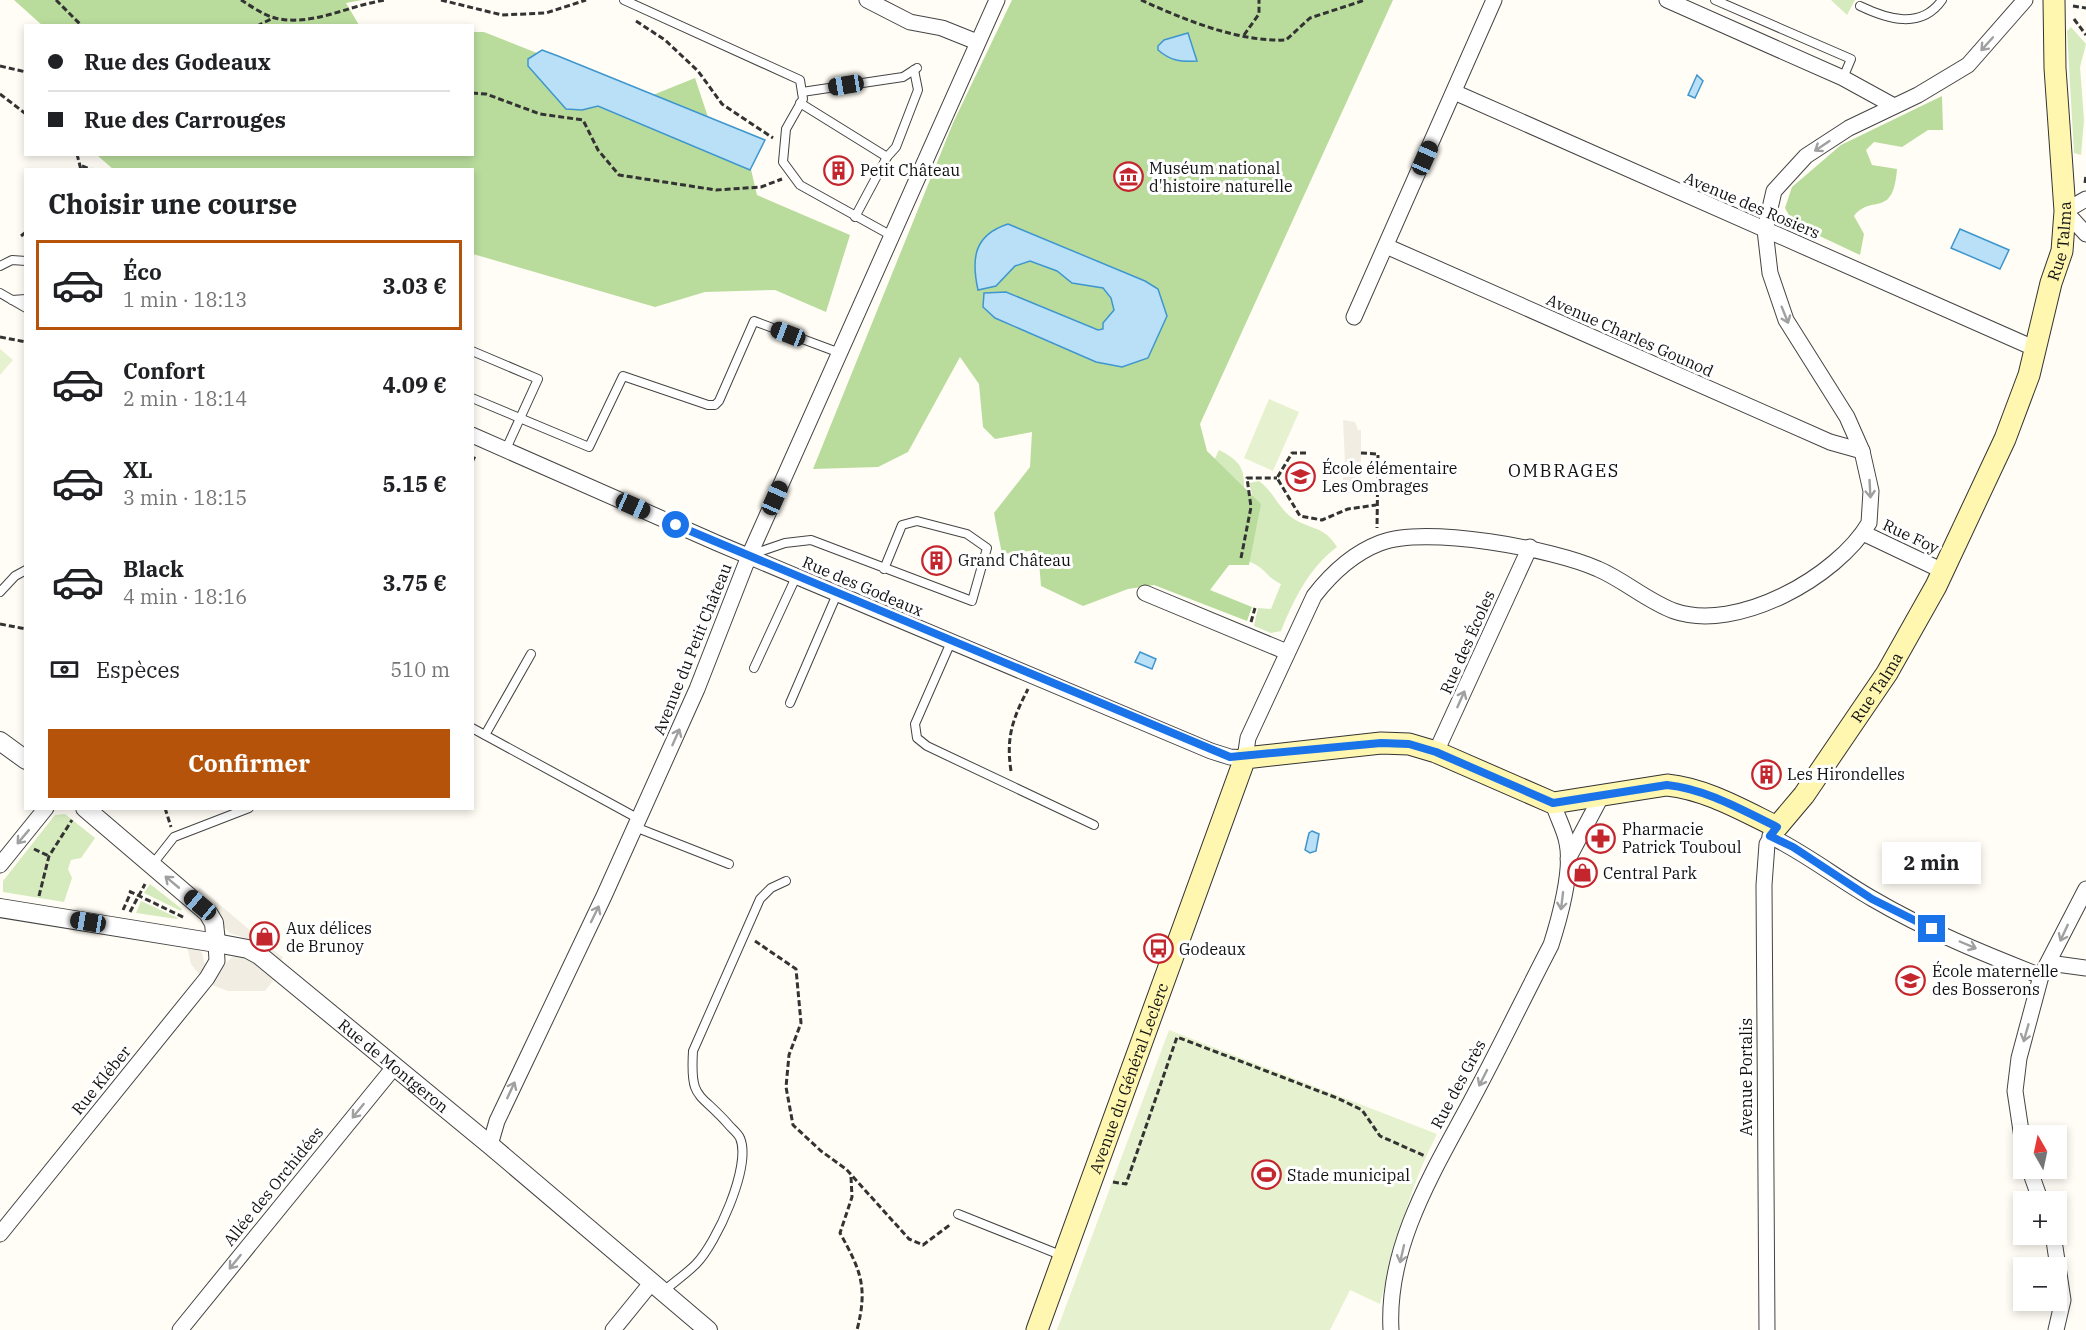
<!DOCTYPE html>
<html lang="fr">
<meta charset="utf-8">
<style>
:root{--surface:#fff;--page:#f6f6f6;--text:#202124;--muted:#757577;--line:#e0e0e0;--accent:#b45309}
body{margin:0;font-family:"IBM Plex Serif",serif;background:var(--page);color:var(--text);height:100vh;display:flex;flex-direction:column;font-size:22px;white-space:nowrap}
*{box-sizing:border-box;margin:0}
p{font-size:20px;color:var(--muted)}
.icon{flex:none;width:33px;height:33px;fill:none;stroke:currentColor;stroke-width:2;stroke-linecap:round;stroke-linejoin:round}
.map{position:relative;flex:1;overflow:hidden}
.side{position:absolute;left:24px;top:168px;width:450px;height:642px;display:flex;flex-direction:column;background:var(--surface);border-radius:0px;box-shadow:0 3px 9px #0003}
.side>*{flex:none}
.top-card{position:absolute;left:24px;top:24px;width:450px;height:132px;border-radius:0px;box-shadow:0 3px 9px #0003;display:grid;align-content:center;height:132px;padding:0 24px;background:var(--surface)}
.needle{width:39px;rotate:351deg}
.buttons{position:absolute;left:2013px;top:1125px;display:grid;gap:12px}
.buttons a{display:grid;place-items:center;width:54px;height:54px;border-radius:0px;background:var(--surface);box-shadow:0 3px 9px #0003;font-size:30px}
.end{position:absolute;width:27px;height:27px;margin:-14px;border:8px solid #1a73e8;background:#fff;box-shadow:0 0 0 3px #fff}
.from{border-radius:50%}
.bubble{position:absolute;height:42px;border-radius:0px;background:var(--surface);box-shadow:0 3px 9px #0003;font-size:20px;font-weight:800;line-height:42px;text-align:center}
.car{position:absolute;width:18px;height:36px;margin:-18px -9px;border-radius:8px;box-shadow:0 0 4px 2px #0007;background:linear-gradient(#222 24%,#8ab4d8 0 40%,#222 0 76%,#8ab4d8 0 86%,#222 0)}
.top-card b{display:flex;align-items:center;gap:21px;height:57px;font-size:22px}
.top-card b+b{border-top:2px solid var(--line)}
.top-card i{width:15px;height:15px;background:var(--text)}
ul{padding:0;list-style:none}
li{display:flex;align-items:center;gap:18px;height:90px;margin:0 12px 9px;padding:0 12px;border:3px solid transparent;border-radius:0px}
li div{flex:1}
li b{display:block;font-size:22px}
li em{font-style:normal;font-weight:800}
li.active{border-color:var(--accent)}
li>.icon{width:54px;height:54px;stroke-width:1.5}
h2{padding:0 24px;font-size:27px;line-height:72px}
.pay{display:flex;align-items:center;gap:15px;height:66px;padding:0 24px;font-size:22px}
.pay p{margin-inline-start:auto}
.action{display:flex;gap:12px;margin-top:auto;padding:12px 24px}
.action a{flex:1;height:69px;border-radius:0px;background:var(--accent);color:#fff;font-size:24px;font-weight:800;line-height:69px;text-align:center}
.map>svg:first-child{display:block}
.green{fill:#d5ebbd}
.forest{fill:#b9dc9c}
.pitch{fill:#e6f2cf}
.plaza{fill:#f1ede2}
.water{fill:#b9e0f7;stroke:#3f96cf;stroke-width:1.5}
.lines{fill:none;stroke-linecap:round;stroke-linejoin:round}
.service-casing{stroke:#444;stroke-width:10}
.minor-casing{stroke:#444;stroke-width:17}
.tertiary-casing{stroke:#444;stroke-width:20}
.secondary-casing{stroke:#333;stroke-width:23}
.path{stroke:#333;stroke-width:3;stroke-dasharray:6 3;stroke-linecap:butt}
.service{stroke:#fff;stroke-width:8}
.minor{stroke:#fff;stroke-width:15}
.tertiary{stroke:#fff;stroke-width:18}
.secondary{stroke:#fff6b0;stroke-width:21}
.oneway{stroke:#a0a0a0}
.route{stroke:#1a73e8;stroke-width:8}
.labels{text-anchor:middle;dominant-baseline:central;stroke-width:6;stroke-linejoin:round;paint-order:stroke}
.poi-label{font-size:16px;fill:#111;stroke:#fff;text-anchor:start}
.street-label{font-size:16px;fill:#111;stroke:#fff}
.neighbourhood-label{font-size:18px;letter-spacing:1.5px;fill:#111;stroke:#fff}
</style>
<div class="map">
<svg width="2086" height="1330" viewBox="0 0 2086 1330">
<rect width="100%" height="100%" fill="#fffdf5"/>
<g class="green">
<path d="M1831,0H1855L1847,15Z"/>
<path d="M2071,27L2086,44L2080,67L2084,120L2081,155L2074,153L2067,31Z"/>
<path d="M1219,450C1247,464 1244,473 1244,503L1207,475Z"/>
<path d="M1259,481C1272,490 1278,507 1291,517C1309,530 1324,525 1337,547C1309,568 1294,599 1281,631L1271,633L1254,626L1258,608L1271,609L1281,584C1265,577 1266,566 1244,560L1256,509L1249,483Z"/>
<path d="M65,814L95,838L81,858L71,860L68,869L72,878L64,902L3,892V881L55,815Z"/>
<path d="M150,884L182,909L181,911L144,893Z"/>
<path d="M141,901L178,918L177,919L136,913Z"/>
</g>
<g class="forest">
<path d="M14,0H362L346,3L359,25L43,26Z"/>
<path d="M1012,0H1393L1200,424L1207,451L1261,504L1249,565H1229L1210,590L1252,607L1247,621L1154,585L1128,589L1083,606L1041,586L1038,550L1002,554L994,513L1030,467L1032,432L995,439L983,427L979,384L960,357L908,452L878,467L813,469L953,123Z"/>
<path d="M473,32H484L648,97L695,78L711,126L745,144L757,195L850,235L826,312L775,290L705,292L655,307L473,254L472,170H114L97,155L472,154Z"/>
<path d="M1942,96L1943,130H1928L1902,147L1874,142L1866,150L1872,165L1897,169C1893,220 1872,193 1854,216L1864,234L1860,255L1794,224L1785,208L1792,187L1841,145Z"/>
</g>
<g class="pitch">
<path d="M0,349L13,360L0,375Z"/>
<path d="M1269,399L1299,412L1273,471L1244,458Z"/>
<path d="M1169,1030L1437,1134C1409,1188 1395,1245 1380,1304L1350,1290L1330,1330H1057Z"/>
</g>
<g class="plaza">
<path d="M1343,420L1355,422L1358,430H1361V478H1357L1351,487H1343V463H1345Z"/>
<path d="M200,888L283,958L280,961L254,941L230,933L194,895Z"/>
<path d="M187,946L197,948L202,953L206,969L201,977L191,964Z"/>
<path d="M238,956L246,957L276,977L265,991H228L212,985L226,963L232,957Z"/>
</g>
<g class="water">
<path d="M1188,33L1197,61C1180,62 1171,61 1158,50V46L1164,40Z"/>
<path d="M542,50L558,56L765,140L750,170L598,106L582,110L566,109L528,66V59Z"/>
<path d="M1697,75L1703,81L1695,98L1688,95Z"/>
<path d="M1008,224L1145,281L1158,289L1167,316L1148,358L1122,367L1096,362L995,318L983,307L984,293L1006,292L1098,330L1103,329V323L1114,310L1111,298L1103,288L1072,283L1057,271L1030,261L1015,266L996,286L978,290C971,258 974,235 1008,224Z"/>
<path d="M1960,229L2009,250L2000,269L1951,248Z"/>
<path d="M1140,652L1156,659L1152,669L1135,662Z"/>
<path d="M1312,831L1319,834L1316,851L1310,853L1305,850L1309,833Z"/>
</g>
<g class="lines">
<defs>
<g id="service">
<path d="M624,0L800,80L803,99L786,129L783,162L800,185L892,236"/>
<path d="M1715,0L1851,59L1843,78"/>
<path d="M1860,6C1887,19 1921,30 1942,0"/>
<path d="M802,92L903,77L917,68"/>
<path d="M800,103L887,157"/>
<path d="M855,217L887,157L896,147L918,90L914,70"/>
<path d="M0,266L12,260L26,261"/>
<path d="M0,293L26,308"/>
<path d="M12,300L26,299"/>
<path d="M472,351L538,379L506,449"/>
<path d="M472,398L589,447L623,376L708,405H715L719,401L754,321L840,353"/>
<path d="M750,555L785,543L811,540L972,601L987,548L967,534L917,521L902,525L884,569"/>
<path d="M0,592L15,576L26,570"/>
<path d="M951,642L915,724L917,738L927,746L1094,825"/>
<path d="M754,668L796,577"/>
<path d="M790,703L837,594"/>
<path d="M472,728L639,819"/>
<path d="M485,735L531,654"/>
<path d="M635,827L729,864"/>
<path d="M152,865L174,837L249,808"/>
<path d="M958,1214L1063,1256"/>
<path d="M664,1291C674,1282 686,1274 696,1264C716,1244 752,1166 740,1138C738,1133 731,1128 728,1124C699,1091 690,1101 693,1051L760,899L771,888L786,881"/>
</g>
<g id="minor">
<path d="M867,0L910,22L942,28L977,42"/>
<path d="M1667,0L1843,78L1894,106"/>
<path d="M1454,92L2036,349"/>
<path d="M2086,199L2065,211L2086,234"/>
<path d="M1386,246L1830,442L1862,451"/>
<path d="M1354,317L1494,0"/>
<path d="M472,435L717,543L1211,751L1230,757L1245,758L1248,738L1314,596C1331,574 1354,553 1380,543C1425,525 1554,549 1598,569C1624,580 1647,601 1674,611C1737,633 1837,577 1869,523L1871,491L1862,451L1847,417L1786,320L1770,273L1765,230L1774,191L1806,156L1849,128L1918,95L1968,65L2025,0"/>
<path d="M1863,533L1943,571"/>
<path d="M1145,593L1287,652"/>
<path d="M1436,752L1530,547"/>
<path d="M1770,836C1807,854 1838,879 1873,899C1926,930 1984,954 2041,976"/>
<path d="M1568,859L1602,795"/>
<path d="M0,865L46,808"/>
<path d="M2049,963L2086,968"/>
<path d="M490,1145L497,1121L604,896L697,689L749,556L997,0"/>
<path d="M2024,1151L2015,1091L2019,1058L2041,976L2086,889"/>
<path d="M2029,1168L2041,1202"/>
<path d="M0,1234L207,978L217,961L216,943"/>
<path d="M2053,1234L2063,1300L2056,1330"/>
<path d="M180,1330L395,1066"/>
<path d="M613,1330L652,1282"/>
<path d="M1391,1330C1386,1242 1439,1163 1478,1088C1503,1041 1526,993 1551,945C1559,920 1573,870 1567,843C1565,830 1557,817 1553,803"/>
<path d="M1767,1330L1764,885L1767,844L1777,827"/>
</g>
<g id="tertiary">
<path d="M0,741L26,760"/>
<path d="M85,808L208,913L214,923L216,943"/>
<path id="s1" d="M0,908L216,943L248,949L259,955L490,1145L708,1330"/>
</g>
<g id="secondary">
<path id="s2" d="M1037,1330L1245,758L1381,743L1409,744L1436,752L1553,803L1667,785C1706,789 1742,810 1777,827L1804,795L1887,673L1936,586L2005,439L2029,375L2051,283L2062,251L2065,211L2055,68L2054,0"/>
</g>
</defs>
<use href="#service" class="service-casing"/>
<use href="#minor" class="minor-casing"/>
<use href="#tertiary" class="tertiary-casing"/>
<use href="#secondary" class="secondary-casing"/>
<g class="path">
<path d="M56,0L82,26"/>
<path d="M241,0C251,6 263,15 275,18C312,27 349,5 386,0"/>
<path d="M441,0L502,15L546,13L586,0"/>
<path d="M1141,0C1185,20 1238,42 1286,40L1310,18L1365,0"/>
<path d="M2073,6L2086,8"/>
<path d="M2074,19L2086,35"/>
<path d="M636,21L665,40L698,71L722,104L773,138"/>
<path d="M257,26L273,18"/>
<path d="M1244,35L1259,14V0"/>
<path d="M0,66L26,72"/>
<path d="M472,93L486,94L540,114L583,120L598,150L619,175L716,190L761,187L782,179"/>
<path d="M0,94L26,114"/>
<path d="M77,154L81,170"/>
<path d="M82,166L93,170"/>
<path d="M2085,183L2086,175"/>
<path d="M21,236L26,232"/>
<path d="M0,337L26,342"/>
<path d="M1306,453H1292L1277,478L1300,516L1322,520L1348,509L1376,505"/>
<path d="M1361,453L1378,454L1377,528"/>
<path d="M472,462L476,454"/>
<path d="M1241,558L1251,507L1247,478H1277"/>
<path d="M1251,622L1255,608"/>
<path d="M0,624L26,629"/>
<path d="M1011,771C1006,738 1012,720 1028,689"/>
<path d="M165,808L171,827"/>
<path d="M34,849L49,856"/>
<path d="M129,891L185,918"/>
<path d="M39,896L49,856L72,820"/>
<path d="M123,910L131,892"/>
<path d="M130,912L145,884"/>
<path d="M755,941L796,969L801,1023L789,1055L786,1087L793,1125L821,1151L846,1169L909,1239L923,1245L951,1224"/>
<path d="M851,1177L852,1197L840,1233C861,1271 868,1287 857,1330"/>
<path d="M1113,1182L1126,1184L1177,1037L1337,1098L1362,1110L1380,1136L1425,1156"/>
</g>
<use href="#service" class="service"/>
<use href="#minor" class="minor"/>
<use href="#tertiary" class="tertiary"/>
<use href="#secondary" class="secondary"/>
</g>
<defs><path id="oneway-shaft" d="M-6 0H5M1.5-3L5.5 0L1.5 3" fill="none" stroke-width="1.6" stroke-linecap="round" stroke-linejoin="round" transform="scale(1.5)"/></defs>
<g class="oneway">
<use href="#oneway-shaft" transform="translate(1987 44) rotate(132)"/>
<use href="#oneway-shaft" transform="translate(1822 146) rotate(146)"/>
<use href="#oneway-shaft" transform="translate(1785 315) rotate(68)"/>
<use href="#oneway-shaft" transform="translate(1870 489) rotate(87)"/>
<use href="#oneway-shaft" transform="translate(1461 699) rotate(-66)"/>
<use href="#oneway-shaft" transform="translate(676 737) rotate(-66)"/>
<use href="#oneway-shaft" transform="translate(23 837) rotate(130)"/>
<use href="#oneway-shaft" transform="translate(172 882) rotate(-140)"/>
<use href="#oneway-shaft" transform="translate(1562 901) rotate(97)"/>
<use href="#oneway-shaft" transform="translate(595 914) rotate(-64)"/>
<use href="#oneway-shaft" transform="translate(2064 933) rotate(115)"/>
<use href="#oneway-shaft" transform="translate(1968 945) rotate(23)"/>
<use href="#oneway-shaft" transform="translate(2026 1033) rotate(106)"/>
<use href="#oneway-shaft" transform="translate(1483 1078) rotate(117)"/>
<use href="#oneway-shaft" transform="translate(511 1090) rotate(-65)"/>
<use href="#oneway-shaft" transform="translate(358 1111) rotate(129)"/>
<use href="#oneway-shaft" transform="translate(1402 1254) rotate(103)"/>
<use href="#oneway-shaft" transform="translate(235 1262) rotate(129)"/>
</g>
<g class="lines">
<path class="route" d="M676,525L1230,757L1381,743L1409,744L1436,752L1553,803L1667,785C1706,789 1742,810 1777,827L1770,836L1793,847L1872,899L1932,929"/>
</g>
<defs>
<symbol id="building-ring" viewBox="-11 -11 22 22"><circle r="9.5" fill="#fff" stroke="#c4262e" stroke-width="1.5"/><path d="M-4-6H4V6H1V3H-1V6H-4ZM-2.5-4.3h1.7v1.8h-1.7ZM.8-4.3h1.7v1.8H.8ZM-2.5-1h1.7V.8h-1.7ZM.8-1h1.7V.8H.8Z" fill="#c4262e"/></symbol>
<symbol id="museum-ring" viewBox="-11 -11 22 22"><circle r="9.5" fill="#fff" stroke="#c4262e" stroke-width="1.5"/><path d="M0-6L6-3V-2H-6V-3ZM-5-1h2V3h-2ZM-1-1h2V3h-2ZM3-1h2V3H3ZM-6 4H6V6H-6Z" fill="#c4262e"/></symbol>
<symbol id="school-ring" viewBox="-11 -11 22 22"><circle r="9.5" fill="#fff" stroke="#c4262e" stroke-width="1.5"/><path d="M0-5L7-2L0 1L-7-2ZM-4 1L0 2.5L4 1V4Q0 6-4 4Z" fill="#c4262e"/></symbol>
<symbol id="pharmacy-ring" viewBox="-11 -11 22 22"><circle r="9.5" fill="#fff" stroke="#c4262e" stroke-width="1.5"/><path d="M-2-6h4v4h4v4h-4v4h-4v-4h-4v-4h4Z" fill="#c4262e"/></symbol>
<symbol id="shop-ring" viewBox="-11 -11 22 22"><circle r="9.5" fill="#fff" stroke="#c4262e" stroke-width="1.5"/><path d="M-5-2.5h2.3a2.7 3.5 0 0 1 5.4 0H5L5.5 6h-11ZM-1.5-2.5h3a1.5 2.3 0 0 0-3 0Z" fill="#c4262e"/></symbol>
<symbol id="bus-ring" viewBox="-11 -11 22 22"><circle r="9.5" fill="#fff" stroke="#c4262e" stroke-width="1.5"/><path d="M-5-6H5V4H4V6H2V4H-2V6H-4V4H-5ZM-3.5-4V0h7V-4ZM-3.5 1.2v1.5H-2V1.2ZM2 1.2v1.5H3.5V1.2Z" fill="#c4262e"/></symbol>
<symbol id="stadium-ring" viewBox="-11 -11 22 22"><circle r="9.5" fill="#fff" stroke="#c4262e" stroke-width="1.5"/><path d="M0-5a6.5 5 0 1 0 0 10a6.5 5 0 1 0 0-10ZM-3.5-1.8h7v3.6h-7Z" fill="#c4262e"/></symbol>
</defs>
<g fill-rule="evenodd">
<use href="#building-ring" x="822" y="154" width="33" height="33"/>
<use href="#museum-ring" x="1112" y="160" width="33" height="33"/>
<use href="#school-ring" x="1284" y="460" width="33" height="33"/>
<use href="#building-ring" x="920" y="544" width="33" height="33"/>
<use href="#building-ring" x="1750" y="758" width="33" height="33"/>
<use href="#pharmacy-ring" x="1584" y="822" width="33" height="33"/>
<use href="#shop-ring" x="1566" y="856" width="33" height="33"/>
<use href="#shop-ring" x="248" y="920" width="33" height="33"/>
<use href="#bus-ring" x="1142" y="932" width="33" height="33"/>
<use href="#school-ring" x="1894" y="964" width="33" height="33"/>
<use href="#stadium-ring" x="1250" y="1158" width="33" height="33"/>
</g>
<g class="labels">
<g class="poi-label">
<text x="1149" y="168">Muséum national<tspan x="1149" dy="18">d'histoire naturelle</tspan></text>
<text x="860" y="170">Petit Château</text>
<text x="1322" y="468">École élémentaire<tspan x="1322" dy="18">Les Ombrages</tspan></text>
<text x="958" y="560">Grand Château</text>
<text x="1787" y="774">Les Hirondelles</text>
<text x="1622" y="829">Pharmacie<tspan x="1622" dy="18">Patrick Touboul</tspan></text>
<text x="1603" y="873">Central Park</text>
<text x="286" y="928">Aux délices<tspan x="286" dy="18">de Brunoy</tspan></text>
<text x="1179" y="949">Godeaux</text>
<text x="1932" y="971">École maternelle<tspan x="1932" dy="18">des Bosserons</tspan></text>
<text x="1287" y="1175">Stade municipal</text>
</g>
<g class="street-label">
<text transform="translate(1752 205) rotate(23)">Avenue des Rosiers</text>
<text stroke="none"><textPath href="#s2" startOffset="1821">Rue Talma</textPath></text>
<text transform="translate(1630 335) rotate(24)">Avenue Charles Gounod</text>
<text transform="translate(1911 536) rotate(25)">Rue Foy</text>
<text transform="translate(863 586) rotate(23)">Rue des Godeaux</text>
<text transform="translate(1467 642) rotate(-66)">Rue des Écoles</text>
<text transform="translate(692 649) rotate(-68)">Avenue du Petit Château</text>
<text stroke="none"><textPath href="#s2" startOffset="1335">Rue Talma</textPath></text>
<text stroke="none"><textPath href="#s1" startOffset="438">Rue de Montgeron</textPath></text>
<text transform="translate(1746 1077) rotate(-90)">Avenue Portalis</text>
<text stroke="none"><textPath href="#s2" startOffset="268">Avenue du Général Leclerc</textPath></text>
<text transform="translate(101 1080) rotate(-51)">Rue Kléber</text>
<text transform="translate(1458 1084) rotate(-62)">Rue des Grès</text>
<text transform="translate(273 1186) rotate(-51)">Allée des Orchidées</text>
</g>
<g class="neighbourhood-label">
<text x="1564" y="470">OMBRAGES</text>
</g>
</g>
</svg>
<div class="buttons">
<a><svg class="needle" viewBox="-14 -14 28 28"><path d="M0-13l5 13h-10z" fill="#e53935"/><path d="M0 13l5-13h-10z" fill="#757577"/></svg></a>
<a>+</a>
<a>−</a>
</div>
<i class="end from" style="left:676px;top:525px"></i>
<i class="end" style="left:1932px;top:929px"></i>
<div class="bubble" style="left:1882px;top:842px;width:99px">2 min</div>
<i class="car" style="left:846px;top:85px;rotate:261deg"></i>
<i class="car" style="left:1425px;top:158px;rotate:24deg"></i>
<i class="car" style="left:788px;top:334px;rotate:291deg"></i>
<i class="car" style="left:775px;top:498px;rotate:24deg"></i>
<i class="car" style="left:633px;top:506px;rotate:114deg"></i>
<i class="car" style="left:200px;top:905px;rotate:310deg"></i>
<i class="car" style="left:88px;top:922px;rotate:279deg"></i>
<div class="top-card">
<b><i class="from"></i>Rue des Godeaux</b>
<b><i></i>Rue des Carrouges</b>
</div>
<section class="side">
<h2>Choisir une course</h2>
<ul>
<li class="active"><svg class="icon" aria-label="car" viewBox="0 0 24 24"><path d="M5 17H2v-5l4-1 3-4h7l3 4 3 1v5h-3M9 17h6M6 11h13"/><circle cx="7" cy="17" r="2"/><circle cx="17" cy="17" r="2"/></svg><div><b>Éco</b><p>1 min · 18:13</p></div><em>3.03 €</em></li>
<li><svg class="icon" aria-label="car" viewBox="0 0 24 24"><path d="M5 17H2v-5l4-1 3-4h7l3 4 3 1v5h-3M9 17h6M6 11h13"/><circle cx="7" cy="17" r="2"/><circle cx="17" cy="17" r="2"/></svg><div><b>Confort</b><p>2 min · 18:14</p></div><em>4.09 €</em></li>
<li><svg class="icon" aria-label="car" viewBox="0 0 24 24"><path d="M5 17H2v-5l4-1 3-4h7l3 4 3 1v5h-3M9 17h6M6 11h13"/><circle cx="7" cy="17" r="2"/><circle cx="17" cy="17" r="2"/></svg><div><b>XL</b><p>3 min · 18:15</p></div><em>5.15 €</em></li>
<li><svg class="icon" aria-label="car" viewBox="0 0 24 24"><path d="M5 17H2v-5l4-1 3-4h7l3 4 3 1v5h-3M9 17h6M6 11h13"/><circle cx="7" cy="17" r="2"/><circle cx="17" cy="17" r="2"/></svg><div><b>Black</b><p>4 min · 18:16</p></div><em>3.75 €</em></li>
</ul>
<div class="pay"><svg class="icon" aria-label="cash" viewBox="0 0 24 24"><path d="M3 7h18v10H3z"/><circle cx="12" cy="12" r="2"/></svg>Espèces<p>510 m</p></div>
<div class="action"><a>Confirmer</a></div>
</section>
</div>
